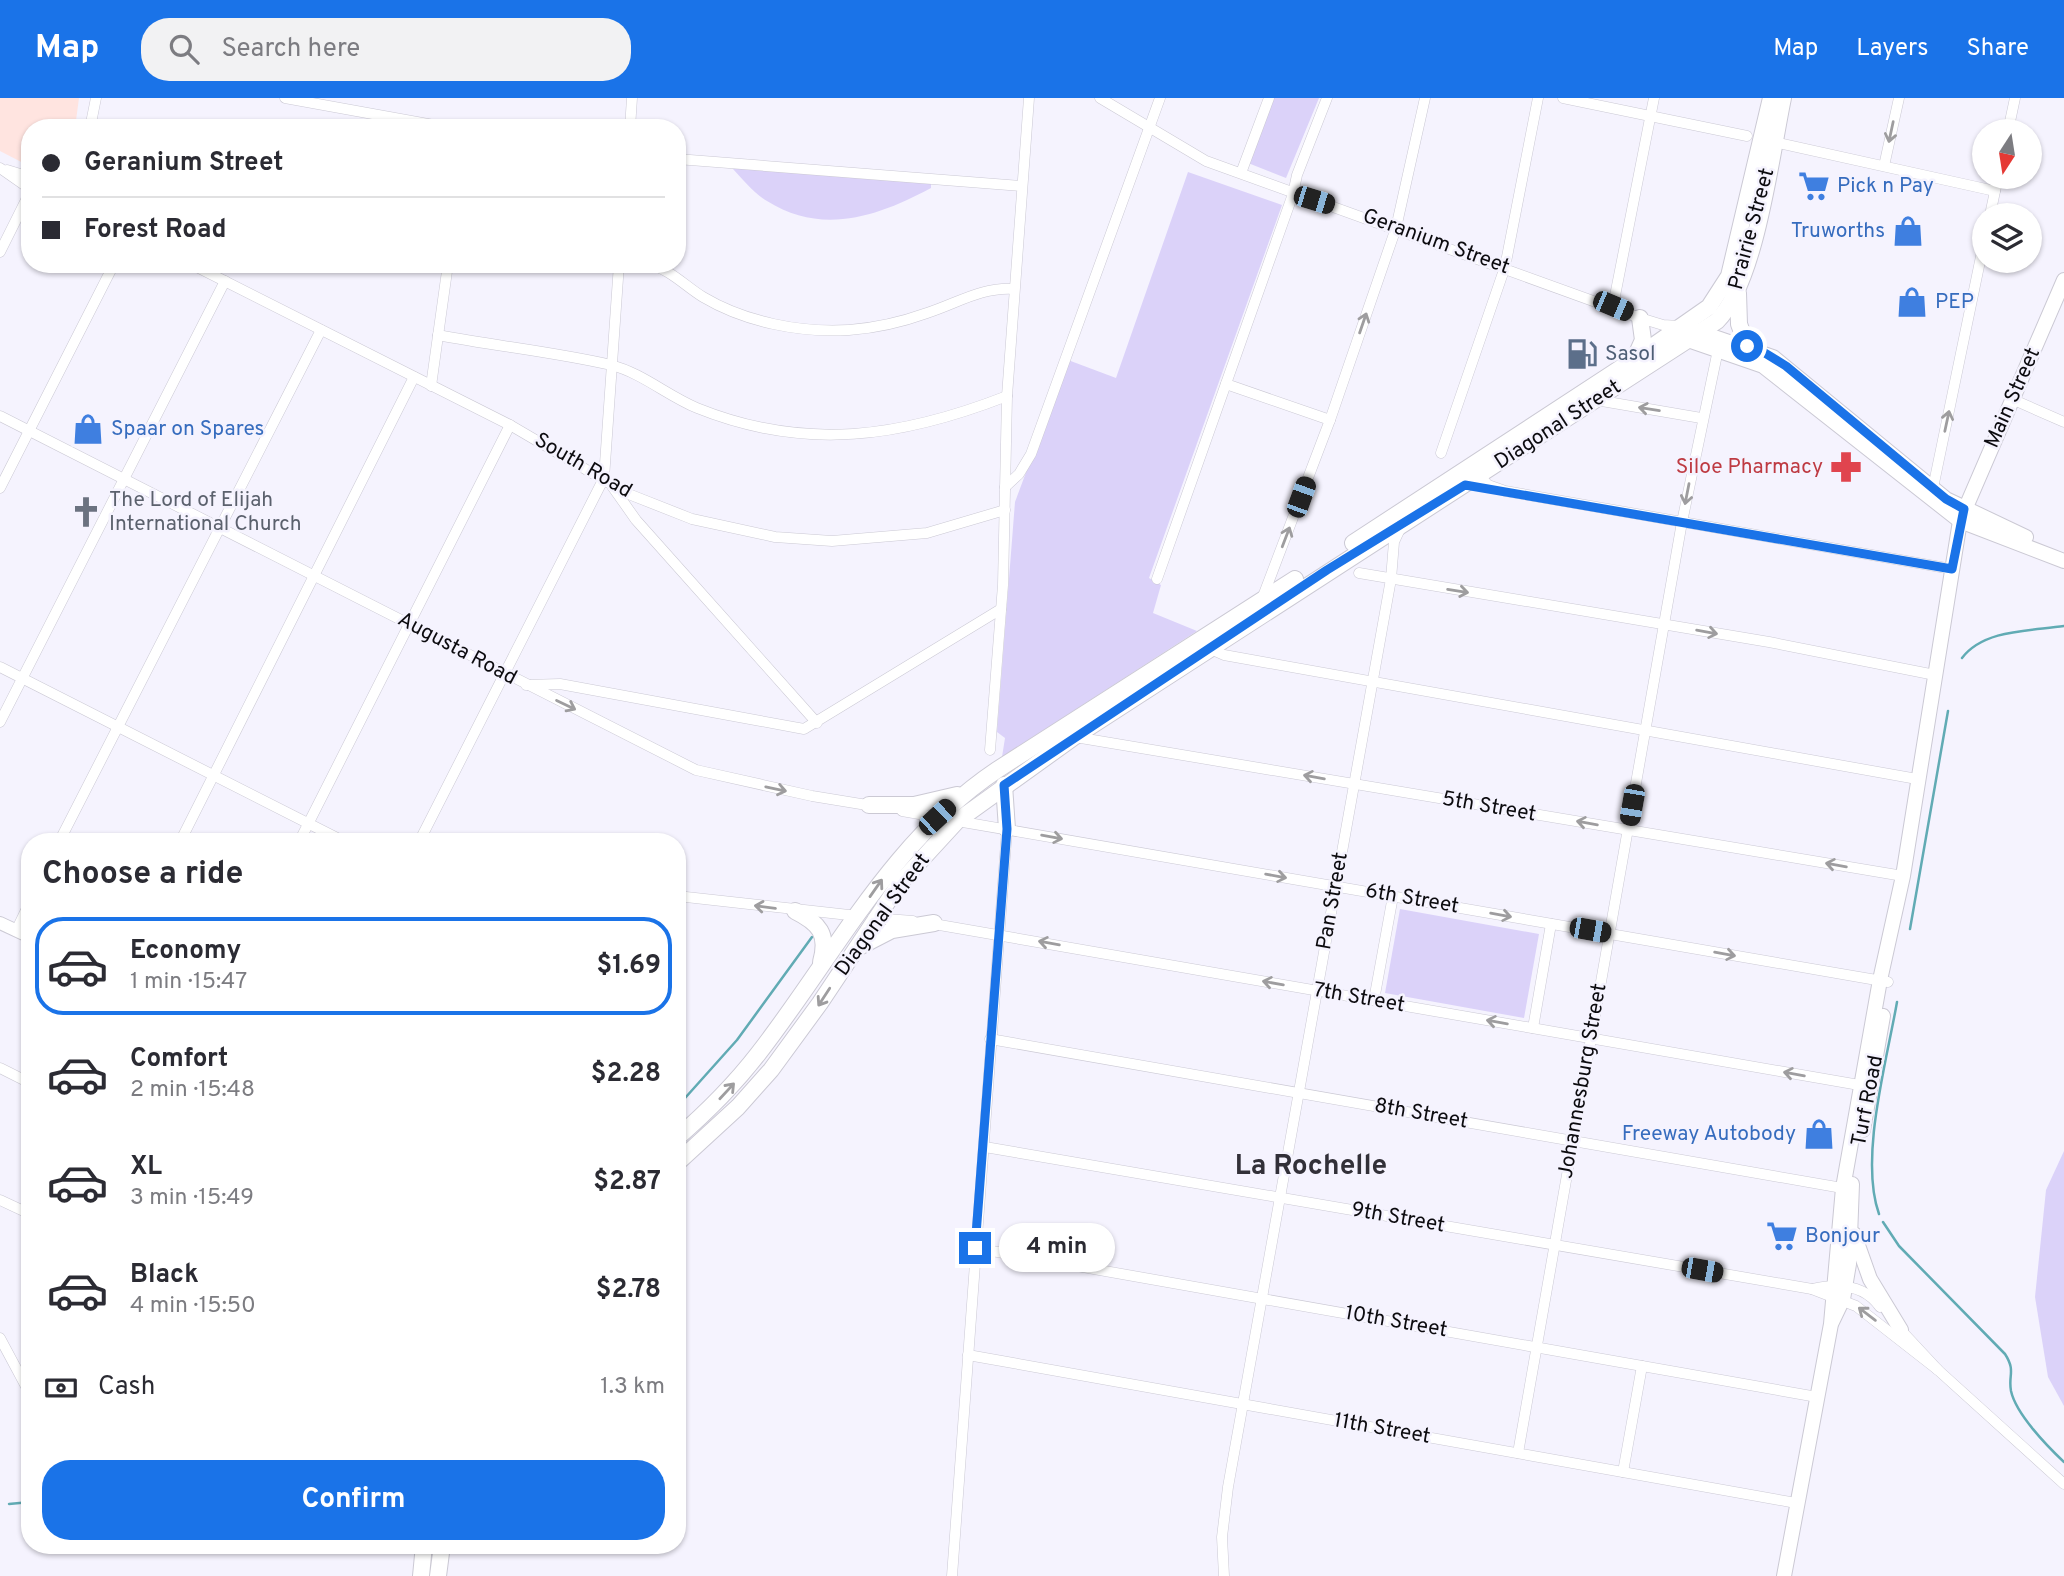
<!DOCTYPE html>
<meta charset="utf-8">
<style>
:root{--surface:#fff;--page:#f2f2f3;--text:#2b2b33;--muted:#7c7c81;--line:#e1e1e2;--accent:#1a73e8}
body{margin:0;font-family:Overpass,sans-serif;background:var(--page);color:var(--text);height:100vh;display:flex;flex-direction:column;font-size:26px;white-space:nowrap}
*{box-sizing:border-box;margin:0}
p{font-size:23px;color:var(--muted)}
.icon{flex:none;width:38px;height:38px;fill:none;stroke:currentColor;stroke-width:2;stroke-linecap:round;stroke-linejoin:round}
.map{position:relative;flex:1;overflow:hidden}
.details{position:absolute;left:21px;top:735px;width:665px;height:721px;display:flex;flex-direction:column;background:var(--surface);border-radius:28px;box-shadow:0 2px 5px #0004}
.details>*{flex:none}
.banner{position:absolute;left:21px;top:21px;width:665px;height:154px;border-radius:28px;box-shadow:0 2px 5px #0004;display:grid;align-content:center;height:154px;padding:0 21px;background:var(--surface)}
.needle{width:46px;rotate:192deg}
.buttons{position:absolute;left:1972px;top:21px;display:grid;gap:14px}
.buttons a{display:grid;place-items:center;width:70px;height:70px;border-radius:50%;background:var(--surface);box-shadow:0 2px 5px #0004;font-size:35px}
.end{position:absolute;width:32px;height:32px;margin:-16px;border:9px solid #1a73e8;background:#fff;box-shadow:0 0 0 4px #fff}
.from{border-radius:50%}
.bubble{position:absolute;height:49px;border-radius:24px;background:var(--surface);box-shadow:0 2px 5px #0004;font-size:23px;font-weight:700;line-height:49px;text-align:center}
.car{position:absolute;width:21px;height:42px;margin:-21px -10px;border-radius:9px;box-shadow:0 0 5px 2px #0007;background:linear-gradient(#222 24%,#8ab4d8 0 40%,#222 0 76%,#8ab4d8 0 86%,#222 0)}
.banner b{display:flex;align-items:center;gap:24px;height:66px;font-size:26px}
.banner b+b{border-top:2px solid var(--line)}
.banner i{width:18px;height:18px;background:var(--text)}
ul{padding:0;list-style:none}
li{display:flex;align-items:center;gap:21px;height:98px;margin:0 14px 10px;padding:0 7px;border:4px solid transparent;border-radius:28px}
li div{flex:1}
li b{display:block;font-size:26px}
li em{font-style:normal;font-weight:700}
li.current{border-color:var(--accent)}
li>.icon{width:63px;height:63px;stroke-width:1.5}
h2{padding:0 21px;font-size:32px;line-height:84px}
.pay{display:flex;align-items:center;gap:18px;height:77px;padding:0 21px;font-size:26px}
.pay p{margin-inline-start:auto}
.button{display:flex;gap:14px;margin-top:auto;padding:14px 21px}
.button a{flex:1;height:80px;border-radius:28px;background:var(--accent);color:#fff;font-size:28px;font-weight:700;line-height:80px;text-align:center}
header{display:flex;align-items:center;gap:42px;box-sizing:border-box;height:98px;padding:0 35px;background:var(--accent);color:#fff}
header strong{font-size:33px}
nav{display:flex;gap:38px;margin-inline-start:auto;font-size:24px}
.search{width:490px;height:63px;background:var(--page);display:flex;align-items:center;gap:18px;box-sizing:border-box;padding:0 24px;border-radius:28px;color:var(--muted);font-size:26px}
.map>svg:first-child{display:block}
.education{fill:#ffe4e0}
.green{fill:#dbd2f9}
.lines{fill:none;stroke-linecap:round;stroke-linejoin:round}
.stream{stroke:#61abb4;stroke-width:2.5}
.minor-casing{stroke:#cbc9d4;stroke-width:11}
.tertiary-casing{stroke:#cbc9d4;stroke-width:14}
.secondary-casing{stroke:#cbc9d4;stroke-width:16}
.primary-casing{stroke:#cbc9d4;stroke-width:18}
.minor{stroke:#fff;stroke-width:10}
.tertiary{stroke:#fff;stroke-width:12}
.secondary{stroke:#fff;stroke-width:14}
.primary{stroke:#fff;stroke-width:16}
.oneway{stroke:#9e9d9f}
.route{stroke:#1a73e8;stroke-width:9}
.labels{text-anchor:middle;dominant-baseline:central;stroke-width:5;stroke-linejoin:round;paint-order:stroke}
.shop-label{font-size:21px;fill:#366cbe;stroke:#f5f3fe;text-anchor:start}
.street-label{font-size:21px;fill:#0c0b0f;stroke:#f5f3fe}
.service-label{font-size:21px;fill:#4e5e75;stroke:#f5f3fe;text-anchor:start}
.health-label{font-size:21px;fill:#be3a42;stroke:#f5f3fe;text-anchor:end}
.worship-label{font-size:21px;fill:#5b616d;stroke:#f5f3fe;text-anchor:start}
.district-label{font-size:28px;font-weight:bold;fill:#323038;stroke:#f5f3fe}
</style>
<header>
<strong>Map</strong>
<div class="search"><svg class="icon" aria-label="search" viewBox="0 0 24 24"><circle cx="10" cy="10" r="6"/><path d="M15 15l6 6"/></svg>Search here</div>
<nav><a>Map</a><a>Layers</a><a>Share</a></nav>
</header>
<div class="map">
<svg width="2064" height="1478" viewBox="0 0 2064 1478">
<rect width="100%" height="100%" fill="#f5f3fe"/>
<path class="education" d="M0,0H79L75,30H30L29,68L0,53Z"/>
<g class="green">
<path d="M1273,0H1319L1286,80L1248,65Z"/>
<path d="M731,69L931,85V90C879,118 822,138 767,103C753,95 742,80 731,69Z"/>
<path d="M1188,74L1282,107L1149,480L1161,487L1153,515L1197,533L1002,659L1005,640L997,634L1015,404L1068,262L1116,280Z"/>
<path d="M1400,811L1539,836L1524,920L1385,895Z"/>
<path d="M2064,1053V1308L2048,1279L2035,1199L2046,1092Z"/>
</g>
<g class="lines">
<g class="stream">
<path d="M1962,560C1984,531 2031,533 2064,528"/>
<path d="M1910,831L1948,613"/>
<path d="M677,1009L737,942L812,839"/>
<path d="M1879,1116C1859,1060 1887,962 1897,904"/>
<path d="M1883,1124L1899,1148L2005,1256C2016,1273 2008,1277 2011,1293C2016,1316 2047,1348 2064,1364"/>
<path d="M9,1406L30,1404"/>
</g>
<defs>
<g id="minor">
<path d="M285,0L450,30"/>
<path d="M1100,0L1206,63L1640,220L1663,227L1679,228"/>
<path d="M1563,0L1747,38"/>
<path d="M90,30L96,0"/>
<path d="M630,30L632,0"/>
<path d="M2008,33L2015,0"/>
<path d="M1770,43L1995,93"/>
<path d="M677,61L1022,88"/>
<path d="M1884,68L1899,0"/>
<path d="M0,70L30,91"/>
<path d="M7,72L30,79"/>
<path d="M1241,75L1269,0"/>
<path d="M1990,117L1998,79"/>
<path d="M0,154L26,102L30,87"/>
<path d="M191,166L510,327L626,395L692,421L775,439L832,443L927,435L1005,412"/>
<path d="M648,166C670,171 685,188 703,199C745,224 800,235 849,232C876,230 902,224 927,215C958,205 981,189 1014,191"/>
<path d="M1613,208L1654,0"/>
<path d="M438,237C495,248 555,254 611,267C642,275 668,298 697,310C806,354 902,339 1007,298"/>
<path d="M1226,286L1330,322"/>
<path d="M431,288L448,166"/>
<path d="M1596,302L1701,320"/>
<path d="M2014,302L2064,324"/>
<path d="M0,318L696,672L812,698L873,708"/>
<path d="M1441,355L1505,169L1538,0"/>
<path d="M1476,374L1488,387L1505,393L1952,471"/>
<path d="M612,388L636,422L817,625"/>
<path d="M1005,389L1019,376L1031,356L1160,0"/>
<path d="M0,390L114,166"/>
<path d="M1933,390L1984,144"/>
<path d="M1359,475L1769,544L1935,577"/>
<path d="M1157,481L1293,96L1297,77L1327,0"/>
<path d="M1262,501L1330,322L1396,130L1425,0"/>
<path d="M1208,550L1224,557L1917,681"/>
<path d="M0,569L345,744"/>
<path d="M526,587L560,586L804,631L1001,511"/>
<path d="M0,624L225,183"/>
<path d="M1075,639L1903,778"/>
<path d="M990,652L1003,487L1007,298L1029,0"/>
<path d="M902,713L942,720"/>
<path d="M957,723L1888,884"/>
<path d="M59,744L321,232"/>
<path d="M180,744L414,279"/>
<path d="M299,744L510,327"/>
<path d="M419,744L604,380L619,166"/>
<path d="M677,798L858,818"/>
<path d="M873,820L913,823"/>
<path d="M928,825L1865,988"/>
<path d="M16,833L30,804"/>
<path d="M1374,902L1393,798"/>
<path d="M1533,930L1551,826"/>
<path d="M990,941L1848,1091"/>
<path d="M0,970L30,985"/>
<path d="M985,1049L1812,1191L1856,1208L1938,1272"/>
<path d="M0,1102L30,1116"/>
<path d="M975,1150L1817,1299"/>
<path d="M1812,1191C1838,1185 1864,1186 1880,1209"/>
<path d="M1897,1228L1938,1272L2064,1386"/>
<path d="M0,1240L30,1296"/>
<path d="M968,1257L1796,1405"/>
<path d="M1518,1355L1682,424L1719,247"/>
<path d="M1623,1374L1642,1268"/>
<path d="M952,1478L1007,731"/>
<path d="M1224,1478L1222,1439L1228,1389L1391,481L1394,444L1401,429"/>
</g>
<path id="tertiary" d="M0,825L30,839"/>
<g id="secondary">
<path d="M1694,232L1773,259L1946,401L2026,439"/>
<path d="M1679,239L1763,268L1960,423L2064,463"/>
<path d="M1863,1032L1883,918"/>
<path d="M1854,1136L1870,1181L1901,1232"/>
<path d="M1832,1224L1843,1201L1849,1166L1852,1086"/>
<path d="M1784,1478L1831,1226L1843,1090L1880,882L1903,778L1960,423L2064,182"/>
</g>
<g id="primary">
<path d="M1738,195L1739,226L1747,248"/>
<path d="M1635,260L1643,242L1640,220"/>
<path d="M1353,445L1633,262L1709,209L1729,178L1771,0"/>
<path d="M1004,687L1007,731"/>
<path d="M869,707H914L957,697"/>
<path d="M795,813C819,825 829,836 821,864"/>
<path d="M861,848L892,832L934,825"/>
<path d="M677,1040C707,1014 734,987 758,956C835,857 891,743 997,672L1295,481"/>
<path d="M677,1065L738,1009L771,972L820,905L900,785L957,723L1074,639L1717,223C1756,184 1771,57 1783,0"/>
<path d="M421,1478L424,1447"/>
<path d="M438,1478L442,1447"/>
</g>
</defs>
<use href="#minor" class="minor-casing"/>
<use href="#tertiary" class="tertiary-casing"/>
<use href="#secondary" class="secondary-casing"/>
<use href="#primary" class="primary-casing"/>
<use href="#minor" class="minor"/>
<use href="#tertiary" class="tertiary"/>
<use href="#secondary" class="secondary"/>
<use href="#primary" class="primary"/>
</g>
<defs><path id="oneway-shaft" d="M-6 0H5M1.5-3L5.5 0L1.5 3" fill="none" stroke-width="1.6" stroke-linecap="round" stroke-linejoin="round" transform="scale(1.75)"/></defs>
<g class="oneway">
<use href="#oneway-shaft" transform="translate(1891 34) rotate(102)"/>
<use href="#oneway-shaft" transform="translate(1363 225) rotate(-71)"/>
<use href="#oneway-shaft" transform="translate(1649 311) rotate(-171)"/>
<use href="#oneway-shaft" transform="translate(1947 323) rotate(-78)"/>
<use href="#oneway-shaft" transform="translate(1687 396) rotate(101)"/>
<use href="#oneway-shaft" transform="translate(1286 439) rotate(-69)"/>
<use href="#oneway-shaft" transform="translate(1458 493) rotate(9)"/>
<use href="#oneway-shaft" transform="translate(1707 534) rotate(10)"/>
<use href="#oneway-shaft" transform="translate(566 607) rotate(26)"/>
<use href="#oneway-shaft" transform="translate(1314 679) rotate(-170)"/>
<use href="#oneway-shaft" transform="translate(776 691) rotate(12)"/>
<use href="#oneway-shaft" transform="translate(1587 725) rotate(-170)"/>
<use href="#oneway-shaft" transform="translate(1052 739) rotate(10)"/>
<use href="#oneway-shaft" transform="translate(1836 767) rotate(-170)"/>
<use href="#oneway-shaft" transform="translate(1276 778) rotate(10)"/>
<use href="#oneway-shaft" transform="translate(876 790) rotate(-55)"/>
<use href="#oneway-shaft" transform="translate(765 809) rotate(-173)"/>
<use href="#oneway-shaft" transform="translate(1501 817) rotate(10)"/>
<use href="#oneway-shaft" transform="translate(1049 845) rotate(-170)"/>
<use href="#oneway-shaft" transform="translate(1725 856) rotate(10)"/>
<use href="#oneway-shaft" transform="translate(1273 885) rotate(-170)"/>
<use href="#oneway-shaft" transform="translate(824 899) rotate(123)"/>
<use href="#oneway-shaft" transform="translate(1497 924) rotate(-170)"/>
<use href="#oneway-shaft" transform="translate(1794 976) rotate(-170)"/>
<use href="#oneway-shaft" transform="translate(727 993) rotate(-47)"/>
<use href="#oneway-shaft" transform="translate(1867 1216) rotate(-143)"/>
</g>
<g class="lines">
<path class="route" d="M975,1150L1007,731L1004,687L1019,677L1327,472L1465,387L1952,471L1964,411L1946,401L1786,268L1760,252L1747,248"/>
</g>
<defs>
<symbol id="supermarket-bare" viewBox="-9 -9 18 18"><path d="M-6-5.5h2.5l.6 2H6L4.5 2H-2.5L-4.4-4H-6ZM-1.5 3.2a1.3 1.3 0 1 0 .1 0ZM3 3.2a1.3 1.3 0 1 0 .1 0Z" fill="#3f7fe0" stroke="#f5f3fe" stroke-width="2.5" paint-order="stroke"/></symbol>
<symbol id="shop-bare" viewBox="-9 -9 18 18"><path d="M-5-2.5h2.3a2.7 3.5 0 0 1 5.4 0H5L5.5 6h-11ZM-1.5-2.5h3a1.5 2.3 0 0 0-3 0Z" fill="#3f7fe0" stroke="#f5f3fe" stroke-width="2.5" paint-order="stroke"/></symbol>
<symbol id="fuel-bare" viewBox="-9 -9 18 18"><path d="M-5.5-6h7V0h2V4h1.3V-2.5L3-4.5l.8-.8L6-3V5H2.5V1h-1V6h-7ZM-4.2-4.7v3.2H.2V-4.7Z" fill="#5c6f8a" stroke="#f5f3fe" stroke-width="2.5" paint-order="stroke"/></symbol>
<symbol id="pharmacy-bare" viewBox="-9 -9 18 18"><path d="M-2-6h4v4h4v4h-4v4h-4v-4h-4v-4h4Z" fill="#e0444e" stroke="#f5f3fe" stroke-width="2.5" paint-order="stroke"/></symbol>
<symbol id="church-bare" viewBox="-9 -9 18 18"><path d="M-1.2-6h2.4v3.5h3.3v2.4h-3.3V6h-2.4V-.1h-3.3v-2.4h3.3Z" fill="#6b7280" stroke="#f5f3fe" stroke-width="2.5" paint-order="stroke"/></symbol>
</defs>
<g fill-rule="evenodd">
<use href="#supermarket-bare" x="1792" y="66" width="44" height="44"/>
<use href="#shop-bare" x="1886" y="111" width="44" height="44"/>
<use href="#shop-bare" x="1890" y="182" width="44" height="44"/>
<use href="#fuel-bare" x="1560" y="234" width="44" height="44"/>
<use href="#shop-bare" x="66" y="309" width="44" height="44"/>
<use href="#pharmacy-bare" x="1824" y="347" width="44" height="44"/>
<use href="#church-bare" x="64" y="392" width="44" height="44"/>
<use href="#shop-bare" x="1797" y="1014" width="44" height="44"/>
<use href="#supermarket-bare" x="1760" y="1116" width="44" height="44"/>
</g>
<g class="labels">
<g class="shop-label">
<text x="1837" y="88">Pick n Pay</text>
<text x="1885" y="133" text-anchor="end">Truworths</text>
<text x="1935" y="204">PEP</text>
<text x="111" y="331">Spaar on Spares</text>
<text x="1796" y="1036" text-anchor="end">Freeway Autobody</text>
<text x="1805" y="1138">Bonjour</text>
</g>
<g class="street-label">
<text transform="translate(1752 131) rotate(-75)">Prairie Street</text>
<text transform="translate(1436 144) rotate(20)">Geranium Street</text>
<text transform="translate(2013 300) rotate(-66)">Main Street</text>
<text transform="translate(1558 327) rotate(-33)">Diagonal Street</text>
<text transform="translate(583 368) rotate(30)">South Road</text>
<text transform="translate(457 551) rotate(28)">Augusta Road</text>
<text transform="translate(1489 709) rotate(10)">5th Street</text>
<text transform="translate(1412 801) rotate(10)">6th Street</text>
<text transform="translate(1333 803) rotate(-80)">Pan Street</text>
<text transform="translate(883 817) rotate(-54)">Diagonal Street</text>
<text transform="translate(1359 900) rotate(10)">7th Street</text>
<text transform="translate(1583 983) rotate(-80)">Johannesburg Street</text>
<text transform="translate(1868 1003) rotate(-79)">Turf Road</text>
<text transform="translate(1421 1016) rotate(10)">8th Street</text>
<text transform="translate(1398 1120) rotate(10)">9th Street</text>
<text transform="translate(1396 1224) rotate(10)">10th Street</text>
<text transform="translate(1382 1331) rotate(10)">11th Street</text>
</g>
<g class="service-label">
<text x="1605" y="256">Sasol</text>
</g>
<g class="health-label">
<text x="1823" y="369">Siloe Pharmacy</text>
</g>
<g class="worship-label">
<text x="109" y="402">The Lord of Elijah<tspan x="109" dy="24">International Church</tspan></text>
</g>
<g class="district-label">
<text x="1311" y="1069">La Rochelle</text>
</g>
</g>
</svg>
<div class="buttons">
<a><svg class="needle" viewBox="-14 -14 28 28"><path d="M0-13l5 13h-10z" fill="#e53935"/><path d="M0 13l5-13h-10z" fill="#7c7c81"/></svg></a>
<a><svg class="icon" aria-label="layers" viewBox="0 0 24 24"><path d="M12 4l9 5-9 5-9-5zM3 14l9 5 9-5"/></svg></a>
</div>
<i class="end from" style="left:1747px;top:248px"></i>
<i class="end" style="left:975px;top:1150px"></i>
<div class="bubble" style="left:999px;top:1125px;width:116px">4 min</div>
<i class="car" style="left:1314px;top:102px;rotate:107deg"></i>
<i class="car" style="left:1613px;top:208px;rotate:113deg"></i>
<i class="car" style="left:1301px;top:399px;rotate:20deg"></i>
<i class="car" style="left:1632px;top:707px;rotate:190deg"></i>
<i class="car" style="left:937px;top:719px;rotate:47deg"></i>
<i class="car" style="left:1590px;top:832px;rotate:100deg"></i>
<i class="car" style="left:1702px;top:1172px;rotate:100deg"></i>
<div class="banner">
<b><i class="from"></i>Geranium Street</b>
<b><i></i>Forest Road</b>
</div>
<section class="details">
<h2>Choose a ride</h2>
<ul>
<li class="current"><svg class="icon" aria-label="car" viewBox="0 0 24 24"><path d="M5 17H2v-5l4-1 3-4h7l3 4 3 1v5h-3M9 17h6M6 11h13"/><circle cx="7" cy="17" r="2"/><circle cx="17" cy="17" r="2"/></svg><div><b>Economy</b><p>1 min · 15:47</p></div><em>$1.69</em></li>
<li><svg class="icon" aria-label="car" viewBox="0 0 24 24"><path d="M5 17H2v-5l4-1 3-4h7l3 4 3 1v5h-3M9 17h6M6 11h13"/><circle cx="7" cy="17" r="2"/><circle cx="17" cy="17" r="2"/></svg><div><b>Comfort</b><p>2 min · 15:48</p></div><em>$2.28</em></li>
<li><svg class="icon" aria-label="car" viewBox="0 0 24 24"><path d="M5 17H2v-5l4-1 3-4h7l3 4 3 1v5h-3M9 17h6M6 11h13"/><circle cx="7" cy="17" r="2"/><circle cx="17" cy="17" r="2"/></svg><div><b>XL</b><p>3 min · 15:49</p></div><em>$2.87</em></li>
<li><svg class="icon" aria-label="car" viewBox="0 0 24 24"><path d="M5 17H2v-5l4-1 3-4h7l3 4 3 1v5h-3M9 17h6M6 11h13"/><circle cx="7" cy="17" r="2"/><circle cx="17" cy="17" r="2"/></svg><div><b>Black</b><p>4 min · 15:50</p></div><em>$2.78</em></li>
</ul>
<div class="pay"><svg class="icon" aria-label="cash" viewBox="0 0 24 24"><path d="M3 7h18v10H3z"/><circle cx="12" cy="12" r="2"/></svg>Cash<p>1.3 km</p></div>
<div class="button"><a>Confirm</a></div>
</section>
</div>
